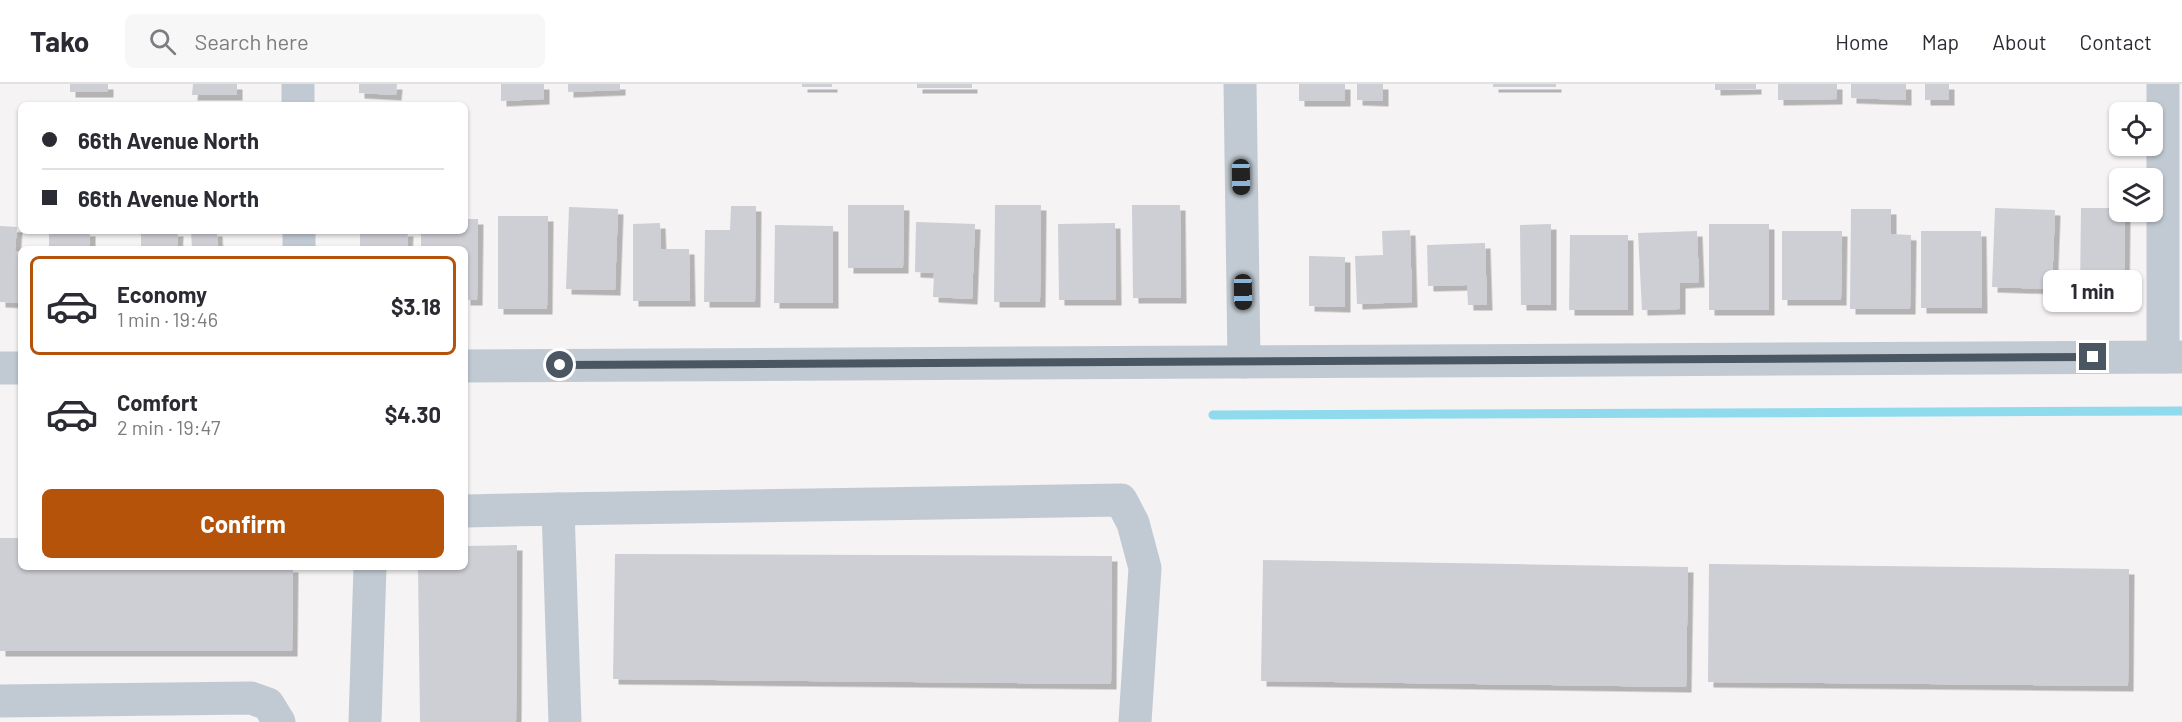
<!DOCTYPE html>
<meta charset="utf-8">
<style>
:root{--surface:#fff;--page:#f7f7f7;--text:#2b2b33;--muted:#7c7c81;--line:#e1e1e2;--accent:#b45309}
body{margin:0;font-family:Barlow,sans-serif;background:var(--page);color:var(--text);height:100vh;display:flex;flex-direction:column;font-size:22px;white-space:nowrap}
*{box-sizing:border-box;margin:0}
p{font-size:20px;color:var(--muted)}
.icon{flex:none;width:33px;height:33px;fill:none;stroke:currentColor;stroke-width:2;stroke-linecap:round;stroke-linejoin:round}
.map{position:relative;flex:1;overflow:hidden}
.details{position:absolute;left:18px;top:162px;width:450px;height:324px;display:flex;flex-direction:column;background:var(--surface);border-radius:9px;box-shadow:0 2px 4px #0004}
.details>*{flex:none}
.hud{position:absolute;left:18px;top:18px;width:450px;height:132px;border-radius:9px;box-shadow:0 2px 4px #0004;display:grid;align-content:center;height:132px;padding:0 24px;background:var(--surface)}
.tools{position:absolute;left:2109px;top:18px;display:grid;gap:12px}
.tools a{display:grid;place-items:center;width:54px;height:54px;border-radius:9px;background:var(--surface);box-shadow:0 2px 4px #0004;font-size:30px}
.end{position:absolute;width:27px;height:27px;margin:-14px;border:8px solid #4a5661;background:#fff;box-shadow:0 0 0 3px #fff}
.from{border-radius:50%}
.bubble{position:absolute;height:42px;border-radius:9px;background:var(--surface);box-shadow:0 2px 4px #0004;font-size:20px;font-weight:700;line-height:42px;text-align:center}
.car{position:absolute;width:18px;height:36px;margin:-18px -9px;border-radius:8px;box-shadow:0 0 4px 2px #0007;background:linear-gradient(#222 24%,#8ab4d8 0 40%,#222 0 76%,#8ab4d8 0 86%,#222 0)}
.hud b{display:flex;align-items:center;gap:21px;height:57px;font-size:22px}
.hud b+b{border-top:2px solid var(--line)}
.hud i{width:15px;height:15px;background:var(--text)}
ul{padding:10px 0 0;list-style:none}
li{display:flex;align-items:center;gap:18px;height:99px;margin:0 12px 9px;padding:0 12px;border:3px solid transparent;border-radius:9px}
li div{flex:1}
li b{display:block;font-size:22px}
li em{font-style:normal;font-weight:700}
li.on{border-color:var(--accent)}
li>.icon{width:54px;height:54px;stroke-width:1.5}
.action{display:flex;gap:12px;margin-top:auto;padding:12px 24px}
.action a{flex:1;height:69px;border-radius:9px;background:var(--accent);color:#fff;font-size:24px;font-weight:700;line-height:69px;text-align:center}
header{display:flex;align-items:center;gap:36px;box-sizing:border-box;height:84px;padding:0 30px;background:var(--surface);border-bottom:2px solid var(--line)}
header strong{font-size:28px}
nav{display:flex;gap:33px;margin-inline-start:auto;font-size:21px}
.search{width:420px;height:54px;background:var(--page);display:flex;align-items:center;gap:15px;box-sizing:border-box;padding:0 21px;border-radius:9px;color:var(--muted);font-size:22px}
.map>svg:first-child{display:block}
.lines{fill:none;stroke-linecap:round;stroke-linejoin:round}
.stream{stroke:#90daee;stroke-width:9}
.building{fill:#cdcfd5;filter:url(#shadow)}
.minor{stroke:#c1cad2;stroke-width:33}
.route{stroke:#4a5661;stroke-width:8}
</style>
<header>
<strong>Tako</strong>
<div class="search"><svg class="icon" aria-label="search" viewBox="0 0 24 24"><circle cx="10" cy="10" r="6"/><path d="M15 15l6 6"/></svg>Search here</div>
<nav><a>Home</a><a>Map</a><a>About</a><a>Contact</a></nav>
</header>
<div class="map">
<svg width="2182" height="638" viewBox="0 0 2182 638">
<defs>
<filter id="shadow"><feDropShadow dx="5.5" dy="5.5" stdDeviation="0" flood-color="#0004"/></filter>
</defs>
<rect width="100%" height="100%" fill="#f5f3f3"/>
<g class="lines">
<path class="stream" d="M1213,331L2182,327"/>
</g>
<g class="building">
<rect x="70" y="0" width="38" height="8"/>
<path d="M193,0H237V11H192Z"/>
<path d="M359,0H397L396,11L359,9Z"/>
<path d="M501,0H544V15L501,17Z"/>
<path d="M568,0H620V6L568,8Z"/>
<rect x="802" y="0" width="30" height="3"/>
<rect x="917" y="0" width="55" height="4"/>
<rect x="1299" y="0" width="46" height="17"/>
<path d="M1357,0H1383V17L1357,16Z"/>
<rect x="1493" y="0" width="63" height="3"/>
<path d="M1715,0H1756V5L1715,6Z"/>
<path d="M1778,0H1837V15L1778,16Z"/>
<path d="M1851,0H1906V16L1851,14Z"/>
<rect x="1925" y="0" width="24" height="16"/>
<path d="M848,121H904L903,184H848Z"/>
<path d="M995,121H1041L1040,218H994Z"/>
<path d="M1132,121H1180L1181,214H1133Z"/>
<path d="M731,122H756L755,218H704L705,146H730Z"/>
<path d="M569,123L618,125L615,206L566,205Z"/>
<path d="M1995,124L2055,126L2052,205L1992,203Z"/>
<path d="M2081,124H2120V128H2125L2124,208H2080Z"/>
<path d="M1851,125H1891V150L1911,151L1910,225H1850Z"/>
<path d="M498,132H548L547,225H498Z"/>
<path d="M465,135H478L477,216H465V165H421V147H465Z"/>
<path d="M916,138L975,140L972,215L933,213L934,189L915,188Z"/>
<path d="M660,139L661,165H689L690,217H633V140Z"/>
<path d="M1115,139L1116,216H1059L1058,140Z"/>
<path d="M1551,140V221H1521L1520,141Z"/>
<rect x="1709" y="140" width="60" height="86"/>
<path d="M775,141L833,142V219H774Z"/>
<path d="M0,142L17,143L15,167H21V219L0,218Z"/>
<path d="M1410,146L1412,218L1357,220L1355,172L1383,171L1382,147Z"/>
<rect x="49" y="147" width="41" height="18"/>
<path d="M141,147H178L177,165H141Z"/>
<path d="M191,147H217L218,165H192Z"/>
<path d="M360,147H408L407,165H360Z"/>
<path d="M1697,147L1699,198L1680,199V225L1642,226L1638,149Z"/>
<path d="M1782,147H1842L1841,216H1782Z"/>
<path d="M1921,147H1981L1982,224H1921Z"/>
<path d="M1570,151H1628V226H1569Z"/>
<path d="M1485,159L1487,221H1468L1467,201L1428,202L1427,161Z"/>
<path d="M1309,172L1345,173V223L1309,222Z"/>
<path d="M0,454H21V483H293L292,567H0Z"/>
<path d="M517,461L516,638H420L418,483H465V462Z"/>
<path d="M615,470L1112,472L1111,600L613,595Z"/>
<path d="M1263,476L1688,483L1686,603L1261,597Z"/>
<path d="M1709,480L2129,485L2128,602L1708,598Z"/>
</g>
<g class="lines">
<g class="minor">
<path d="M298,0V21"/>
<path d="M1240,0L1244,278"/>
<path d="M2163,0V273"/>
<path d="M299,147V165"/>
<path d="M465,282L2182,273"/>
<path d="M0,284H21"/>
<path d="M558,425L1121,416L1133,439L1145,484L1135,638"/>
<path d="M465,427L558,425L565,638"/>
<path d="M0,617L251,614L268,620L279,638"/>
<path d="M365,638L370,483"/>
</g>
</g>
<g class="lines">
<path class="route" d="M560,281L2093,273"/>
</g>
</svg>
<div class="tools">
<a><svg class="icon" aria-label="locate" viewBox="0 0 24 24"><circle cx="12" cy="12" r="6"/><path d="M12 2v4M12 18v4M2 12h4M18 12h4"/></svg></a>
<a><svg class="icon" aria-label="layers" viewBox="0 0 24 24"><path d="M12 4l9 5-9 5-9-5zM3 14l9 5 9-5"/></svg></a>
</div>
<i class="end from" style="left:560px;top:281px"></i>
<i class="end" style="left:2093px;top:273px"></i>
<div class="bubble" style="left:2043px;top:186px;width:99px">1 min</div>
<i class="car" style="left:1241px;top:93px;rotate:179deg"></i>
<i class="car" style="left:1243px;top:208px;rotate:179deg"></i>
<div class="hud">
<b><i class="from"></i>66th Avenue North</b>
<b><i></i>66th Avenue North</b>
</div>
<section class="details">
<ul>
<li class="on"><svg class="icon" aria-label="car" viewBox="0 0 24 24"><path d="M5 17H2v-5l4-1 3-4h7l3 4 3 1v5h-3M9 17h6M6 11h13"/><circle cx="7" cy="17" r="2"/><circle cx="17" cy="17" r="2"/></svg><div><b>Economy</b><p>1 min · 19:46</p></div><em>$3.18</em></li>
<li><svg class="icon" aria-label="car" viewBox="0 0 24 24"><path d="M5 17H2v-5l4-1 3-4h7l3 4 3 1v5h-3M9 17h6M6 11h13"/><circle cx="7" cy="17" r="2"/><circle cx="17" cy="17" r="2"/></svg><div><b>Comfort</b><p>2 min · 19:47</p></div><em>$4.30</em></li>
</ul>
<div class="action"><a>Confirm</a></div>
</section>
</div>
